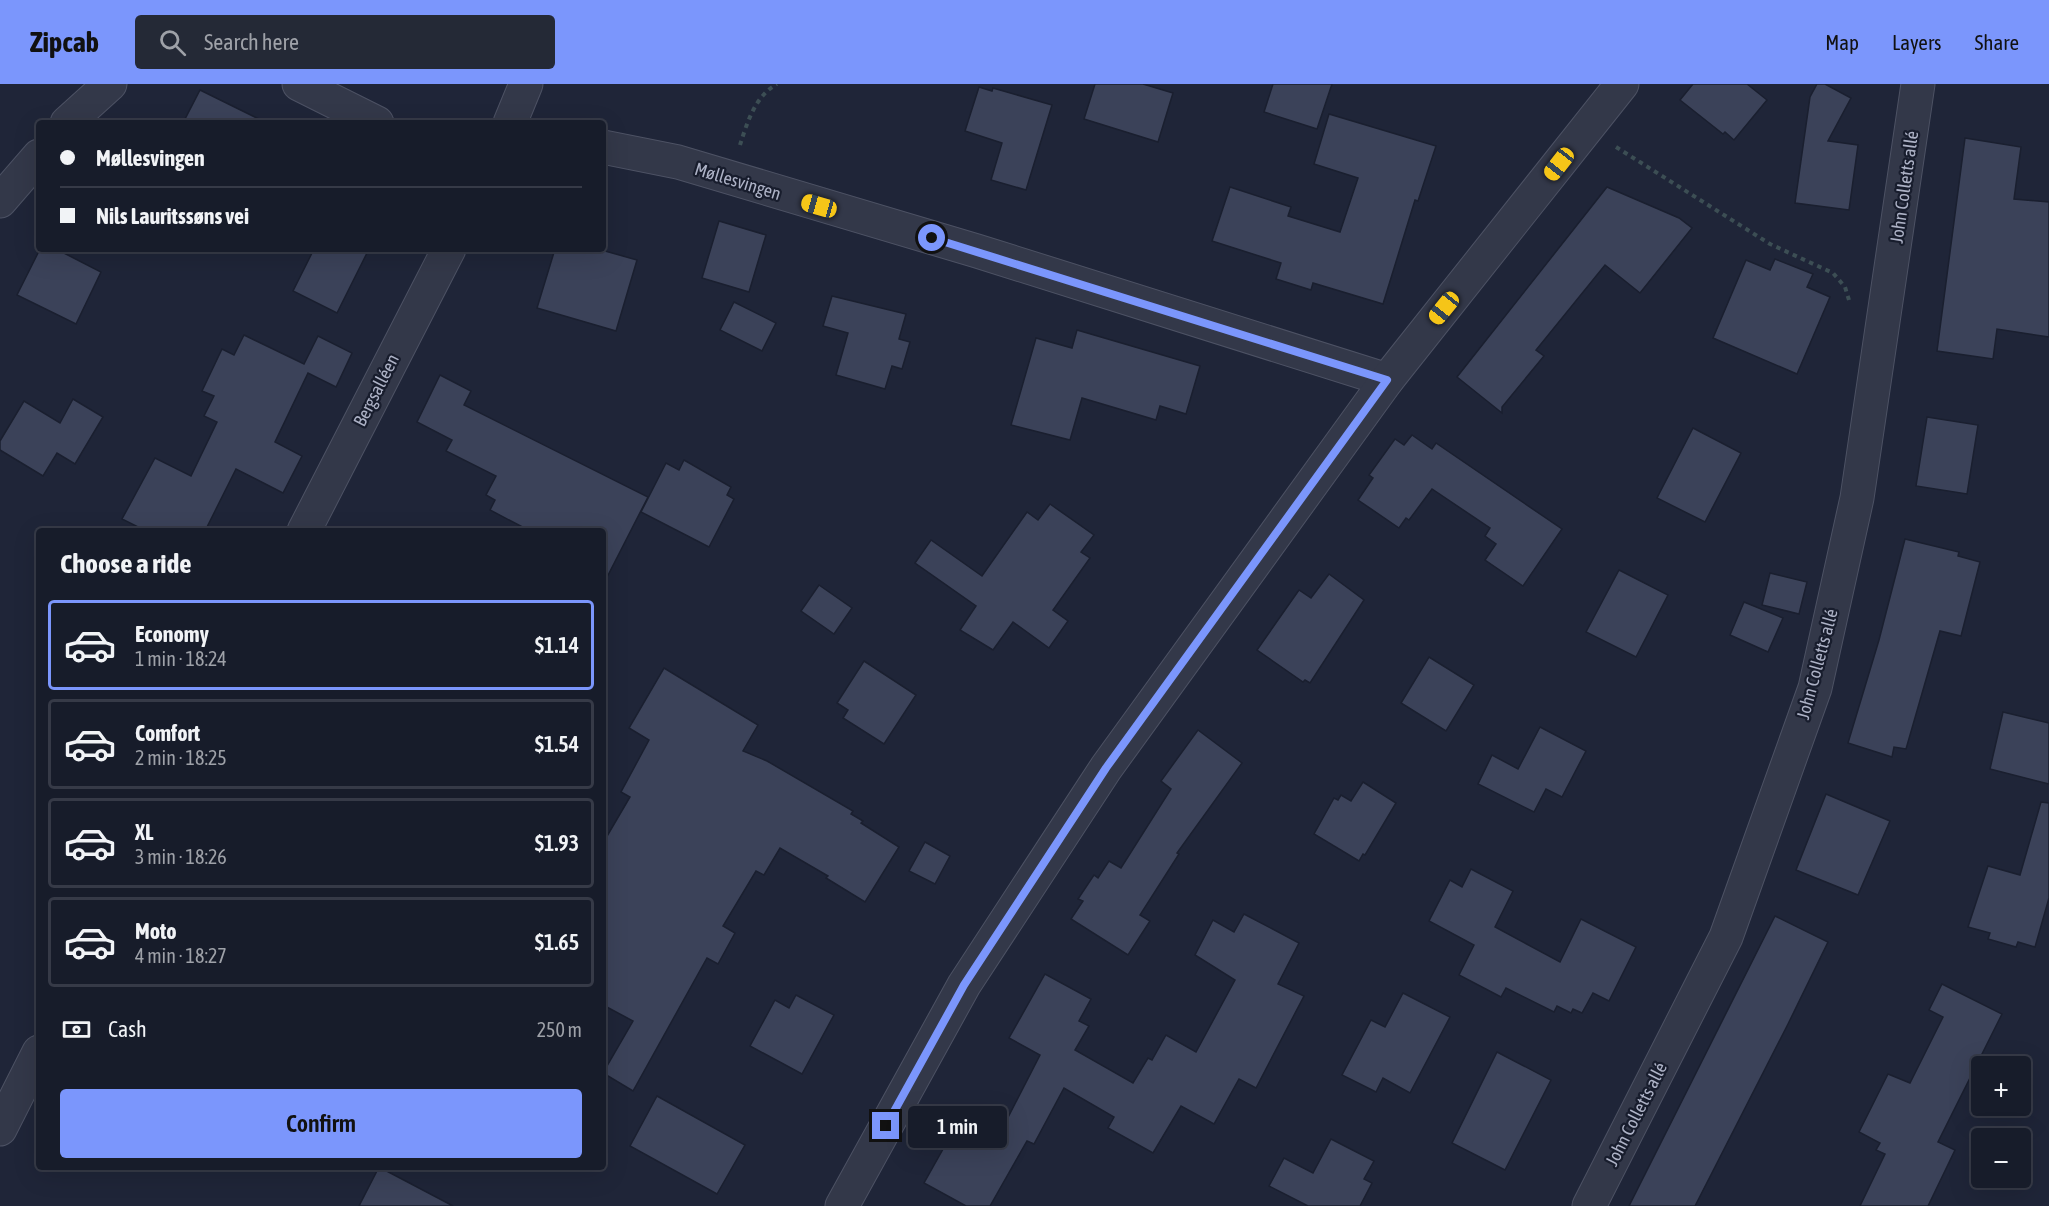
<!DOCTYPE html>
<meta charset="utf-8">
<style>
:root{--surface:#171c2a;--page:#242936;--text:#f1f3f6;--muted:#9ea1a8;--line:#363a47;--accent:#7b96fc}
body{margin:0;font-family:"Asap Condensed",sans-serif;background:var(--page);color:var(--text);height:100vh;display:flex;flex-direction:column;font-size:22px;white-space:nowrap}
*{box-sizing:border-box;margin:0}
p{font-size:20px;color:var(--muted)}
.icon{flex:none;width:33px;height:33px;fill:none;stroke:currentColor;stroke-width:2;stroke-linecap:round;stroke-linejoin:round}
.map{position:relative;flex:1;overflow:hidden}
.drawer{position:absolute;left:36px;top:444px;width:570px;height:642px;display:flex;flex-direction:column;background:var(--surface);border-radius:6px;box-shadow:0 6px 24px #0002,0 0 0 2px var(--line)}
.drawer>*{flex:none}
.hud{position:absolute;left:36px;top:36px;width:570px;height:132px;border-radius:6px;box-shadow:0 6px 24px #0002,0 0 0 2px var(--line);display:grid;align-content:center;height:132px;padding:0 24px;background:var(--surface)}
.controls{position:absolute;left:1971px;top:972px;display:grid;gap:12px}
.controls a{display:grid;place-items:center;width:60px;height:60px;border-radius:6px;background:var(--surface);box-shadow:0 6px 24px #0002,0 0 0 2px var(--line);font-size:30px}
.end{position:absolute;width:27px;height:27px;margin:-14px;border:8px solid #7b96fc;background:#111;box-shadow:0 0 0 3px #111}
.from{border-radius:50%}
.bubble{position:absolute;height:42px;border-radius:6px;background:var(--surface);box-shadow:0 6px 24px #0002,0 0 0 2px var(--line);font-size:20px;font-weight:600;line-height:42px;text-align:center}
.car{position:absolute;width:18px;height:36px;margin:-18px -9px;border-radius:8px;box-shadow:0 0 4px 2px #0007;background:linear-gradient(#f5c518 24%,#345 0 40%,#f5c518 0 76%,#345 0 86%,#f5c518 0)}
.hud b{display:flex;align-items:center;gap:21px;height:57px;font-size:22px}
.hud b+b{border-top:2px solid var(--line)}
.hud i{width:15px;height:15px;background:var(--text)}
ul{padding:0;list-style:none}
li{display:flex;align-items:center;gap:18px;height:90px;margin:0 12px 9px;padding:0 12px;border:3px solid var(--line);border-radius:6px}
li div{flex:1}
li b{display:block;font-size:22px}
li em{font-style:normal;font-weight:600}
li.selected{border-color:var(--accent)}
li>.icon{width:54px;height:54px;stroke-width:1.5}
h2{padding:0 24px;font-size:27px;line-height:72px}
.pay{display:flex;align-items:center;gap:15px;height:66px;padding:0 24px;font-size:22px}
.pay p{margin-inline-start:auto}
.primary-button{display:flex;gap:12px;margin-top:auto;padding:12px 24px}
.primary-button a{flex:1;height:69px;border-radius:6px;background:var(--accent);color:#111;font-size:24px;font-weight:600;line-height:69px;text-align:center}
header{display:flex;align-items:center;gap:36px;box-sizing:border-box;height:84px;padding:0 30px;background:var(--accent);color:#111}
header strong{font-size:28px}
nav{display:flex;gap:33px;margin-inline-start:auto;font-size:21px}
.search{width:420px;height:54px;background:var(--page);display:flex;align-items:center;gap:15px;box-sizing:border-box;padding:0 21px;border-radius:6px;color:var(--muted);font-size:22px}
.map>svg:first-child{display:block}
.building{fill:#3b4259;stroke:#1a1f2f;stroke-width:1.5}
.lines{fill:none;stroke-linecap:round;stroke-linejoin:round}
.street-casing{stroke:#4d5264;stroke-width:35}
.path{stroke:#3c4e54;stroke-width:4;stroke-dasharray:4.5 4.5;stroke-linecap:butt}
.street{stroke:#333849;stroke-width:33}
.route{stroke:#7b96fc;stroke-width:8}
.labels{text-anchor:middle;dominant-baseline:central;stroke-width:4.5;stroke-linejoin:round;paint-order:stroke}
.street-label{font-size:18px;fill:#adb2c6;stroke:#181d2d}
</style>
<header>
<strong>Zipcab</strong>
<div class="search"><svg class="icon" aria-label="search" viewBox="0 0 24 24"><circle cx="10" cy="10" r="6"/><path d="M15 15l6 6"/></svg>Search here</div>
<nav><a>Map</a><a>Layers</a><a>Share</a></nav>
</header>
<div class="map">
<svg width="2049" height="1122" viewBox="0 0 2049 1122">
<rect width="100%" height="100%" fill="#1f2538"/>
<g class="building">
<path d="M1095,0H1143L1173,9L1158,58L1084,35Z"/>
<path d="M1273,0H1332L1317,45L1264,28Z"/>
<path d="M1693,0H1747L1767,16L1734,56L1725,48L1723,50L1680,16Z"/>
<path d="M1817,0H1825L1851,14L1828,57L1858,61L1849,126L1795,119L1810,13Z"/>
<path d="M979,3L992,7L993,4L1052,21L1026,106L991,96L1002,59L965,47Z"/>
<path d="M200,6L267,39H183Z"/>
<path d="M1329,30L1436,62L1418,117L1415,116L1383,220L1313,199L1311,206L1276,195L1281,179L1212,157L1230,103L1291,123L1288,132L1340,148L1358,94L1314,80Z"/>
<path d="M1965,54L2021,63L2014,115L2049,118V253L1997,245L1993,275L1937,267Z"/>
<path d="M1607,103L1679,134L1692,144L1640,209L1605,181L1536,266L1544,272L1502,323V329L1457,293Z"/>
<path d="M719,137L766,151L749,208L702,194Z"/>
<path d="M40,165H56L101,188L76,240L17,211Z"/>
<path d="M314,165H369L337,229L293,207Z"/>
<path d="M555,165H598L637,176L616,247L537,224Z"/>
<path d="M1775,175L1813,190L1807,203L1830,213L1797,290L1713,254L1746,176L1770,186Z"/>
<path d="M832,212L906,230L899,255L910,258L902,285L892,282L885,305L836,291L848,249L823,242Z"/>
<path d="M734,218L776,239L762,267L720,246Z"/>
<path d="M1077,246L1200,282L1186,330L1160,322L1156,336L1082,314L1070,356L1011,341L1036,254L1072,264Z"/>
<path d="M244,251L304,280L318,252L352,269L336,303L308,289L275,358L302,372L283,409L236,385L205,447H146L122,435L155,374L191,392L217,338L204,332L214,312L202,307L222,265L234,271Z"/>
<path d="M440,291L471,307L464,321L648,413L603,501V447H530L490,426L495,416L486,411L496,392L446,367L452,356L417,338Z"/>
<path d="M73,315L103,333L75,380L57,369L43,392L0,366V357L24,317L60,339Z"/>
<path d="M1927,333L1978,341L1967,410L1916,402Z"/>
<path d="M1693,344L1741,369L1705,438L1657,414Z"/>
<path d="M1412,351L1432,365L1436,359L1562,445L1523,502L1485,476L1496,460L1485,452L1490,444L1432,405L1409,436L1406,434L1399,444L1358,416L1373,394L1369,391L1395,355L1404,361Z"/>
<path d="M684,376L731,403L727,411L734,415L709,463L641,428L666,379L679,386Z"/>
<path d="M1050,420L1094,451L1081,468L1090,474L1053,526L1068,537L1049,564L1013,538L993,566L960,546L976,522L915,479L931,456L982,492L1027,428L1038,436Z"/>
<path d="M1905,455L1959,468L1958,472L1980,478L1961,552L1940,547L1906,665L1894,663L1892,673L1848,659L1879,556Z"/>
<path d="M1619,486L1668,511L1636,573L1586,548Z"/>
<path d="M1770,489L1807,498L1799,530L1762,521Z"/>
<path d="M1329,490L1364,516L1310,599L1305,596L1303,598L1257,566L1299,506L1311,514Z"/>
<path d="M819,501L852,524L834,550L801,527Z"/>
<path d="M1744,518L1783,534L1768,568L1730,551Z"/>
<path d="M1429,573L1474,601L1446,647L1401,619Z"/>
<path d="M864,577L916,611L884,660L843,634L848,626L837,619Z"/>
<path d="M664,584L758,641L743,667L767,677L853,727L851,730L863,737L861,739L899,763L865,818L826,794L828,792L780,764L764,791L756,787L723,842L735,849L718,880L707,874L633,1007L603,989L633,937L603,921V759L630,713L621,708L649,656L629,644Z"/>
<path d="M2003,628L2049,639V700L1990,685Z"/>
<path d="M1540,643L1586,667L1562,713L1546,705L1534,728L1478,700L1492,671L1518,685Z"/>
<path d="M1198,646L1242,679L1177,769L1179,770L1140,831L1150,837L1128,871L1071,835L1083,817L1078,815L1094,791L1098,794L1109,777L1121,784L1171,705L1161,697Z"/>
<path d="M1363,698L1396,719L1365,771L1363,770L1359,777L1314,750L1334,714L1338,716L1341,711L1351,717Z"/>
<path d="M1826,710L1890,737L1858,811L1796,786Z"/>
<path d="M2041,718L2049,719V814L2035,863L2018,858L2016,863L1988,855L1990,849L1968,843L1988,782L2020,791Z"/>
<path d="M925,758L950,772L935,800L909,787Z"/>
<path d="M1471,785L1513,807L1495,843L1560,878L1581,835L1636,863L1609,917L1593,909L1582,929L1573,925L1571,929L1557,922L1554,928L1506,904L1501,913L1459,891L1474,861L1429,837L1450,796L1462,803Z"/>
<path d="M1244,830L1299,859L1278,900L1304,912L1256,1004L1239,995L1214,1040L1181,1022L1153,1069L1108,1044L1114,1033L1064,1004L1034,1060L1027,1057L990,1122H966L924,1099L965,1026L1001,1047L1040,971L1009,954L1045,890L1091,915L1079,937L1089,942L1075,966L1133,999L1148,974L1152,976L1166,951L1196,968L1235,896L1195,871L1213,836L1234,848Z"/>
<path d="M1775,832L1828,858L1788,940L1695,1122H1629Z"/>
<path d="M1942,900L2002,930L1938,1058L1955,1066L1928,1122H1860L1885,1070L1876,1066L1880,1059L1859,1048L1888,990L1910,999L1943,933L1929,926Z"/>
<path d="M1403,909L1450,933L1410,1009L1383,994L1376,1008L1342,991L1371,936L1385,943Z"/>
<path d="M796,911L834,931L802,990L750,962L775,916L789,924Z"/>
<path d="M1497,968L1551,996L1505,1086L1452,1059Z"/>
<path d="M657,1012L745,1061L717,1110L630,1062Z"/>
<path d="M1331,1055L1374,1077L1364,1095L1372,1099L1360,1122H1308L1269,1102L1284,1074L1313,1089Z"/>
<path d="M379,1083L453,1122H359Z"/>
</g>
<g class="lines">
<defs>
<g id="street">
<path d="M299,0L377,39"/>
<path d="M67,39L110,0"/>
<path d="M510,39L526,0"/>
<path d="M603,63L678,78L977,167L1387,296"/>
<path d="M0,117L39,72"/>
<path d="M304,447L449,165"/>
<path d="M0,1045L39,968"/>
<path d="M842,1122L964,901L1106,684L1387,296L1622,0"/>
<path d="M1589,1122L1726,853L1815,604L1857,414L1918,0"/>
</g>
</defs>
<use href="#street" class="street-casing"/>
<g class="path">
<path d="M740,61C747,39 755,12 777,0"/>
<path d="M1616,63L1770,160L1833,189L1845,203L1849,216"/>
</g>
<use href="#street" class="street"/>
</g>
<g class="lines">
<path class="route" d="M886,1042L964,901L1106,684L1387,296L932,154"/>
</g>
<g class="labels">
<g class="street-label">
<text transform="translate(738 97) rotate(17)">Møllesvingen</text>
<text transform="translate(1904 103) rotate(-82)">John Colletts allé</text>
<text transform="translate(376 306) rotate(-63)">Bergsalléen</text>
<text transform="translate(1817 580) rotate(-75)">John Colletts allé</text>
<text transform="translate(1636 1030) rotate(-63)">John Colletts allé</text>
</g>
</g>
</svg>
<div class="controls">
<a>+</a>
<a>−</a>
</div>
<i class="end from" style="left:932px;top:154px"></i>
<i class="end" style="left:886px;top:1042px"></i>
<div class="bubble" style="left:908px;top:1022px;width:99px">1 min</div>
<i class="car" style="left:1559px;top:80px;rotate:218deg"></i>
<i class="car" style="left:819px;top:122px;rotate:286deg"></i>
<i class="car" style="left:1444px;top:224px;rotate:219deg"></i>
<div class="hud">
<b><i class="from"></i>Møllesvingen</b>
<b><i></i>Nils Lauritssøns vei</b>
</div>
<section class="drawer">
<h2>Choose a ride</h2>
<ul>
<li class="selected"><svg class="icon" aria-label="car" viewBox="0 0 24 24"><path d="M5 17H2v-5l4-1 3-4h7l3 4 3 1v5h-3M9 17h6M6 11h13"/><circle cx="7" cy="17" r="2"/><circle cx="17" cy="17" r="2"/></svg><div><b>Economy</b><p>1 min · 18:24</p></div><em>$1.14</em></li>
<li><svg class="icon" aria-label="car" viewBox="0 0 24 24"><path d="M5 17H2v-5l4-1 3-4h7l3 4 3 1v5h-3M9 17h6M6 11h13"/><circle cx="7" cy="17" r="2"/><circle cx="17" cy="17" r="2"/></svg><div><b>Comfort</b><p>2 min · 18:25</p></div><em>$1.54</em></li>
<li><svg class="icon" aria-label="car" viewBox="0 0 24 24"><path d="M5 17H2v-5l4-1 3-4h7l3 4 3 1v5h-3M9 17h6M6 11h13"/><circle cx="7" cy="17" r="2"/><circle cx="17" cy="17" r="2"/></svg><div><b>XL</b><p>3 min · 18:26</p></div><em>$1.93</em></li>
<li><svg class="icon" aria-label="car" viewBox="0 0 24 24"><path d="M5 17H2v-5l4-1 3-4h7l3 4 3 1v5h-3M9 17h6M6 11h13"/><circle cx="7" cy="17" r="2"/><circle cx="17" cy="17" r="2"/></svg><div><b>Moto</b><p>4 min · 18:27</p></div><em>$1.65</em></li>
</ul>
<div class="pay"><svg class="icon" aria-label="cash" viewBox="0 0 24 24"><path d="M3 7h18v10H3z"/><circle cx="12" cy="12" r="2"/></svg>Cash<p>250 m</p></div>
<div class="primary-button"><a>Confirm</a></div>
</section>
</div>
